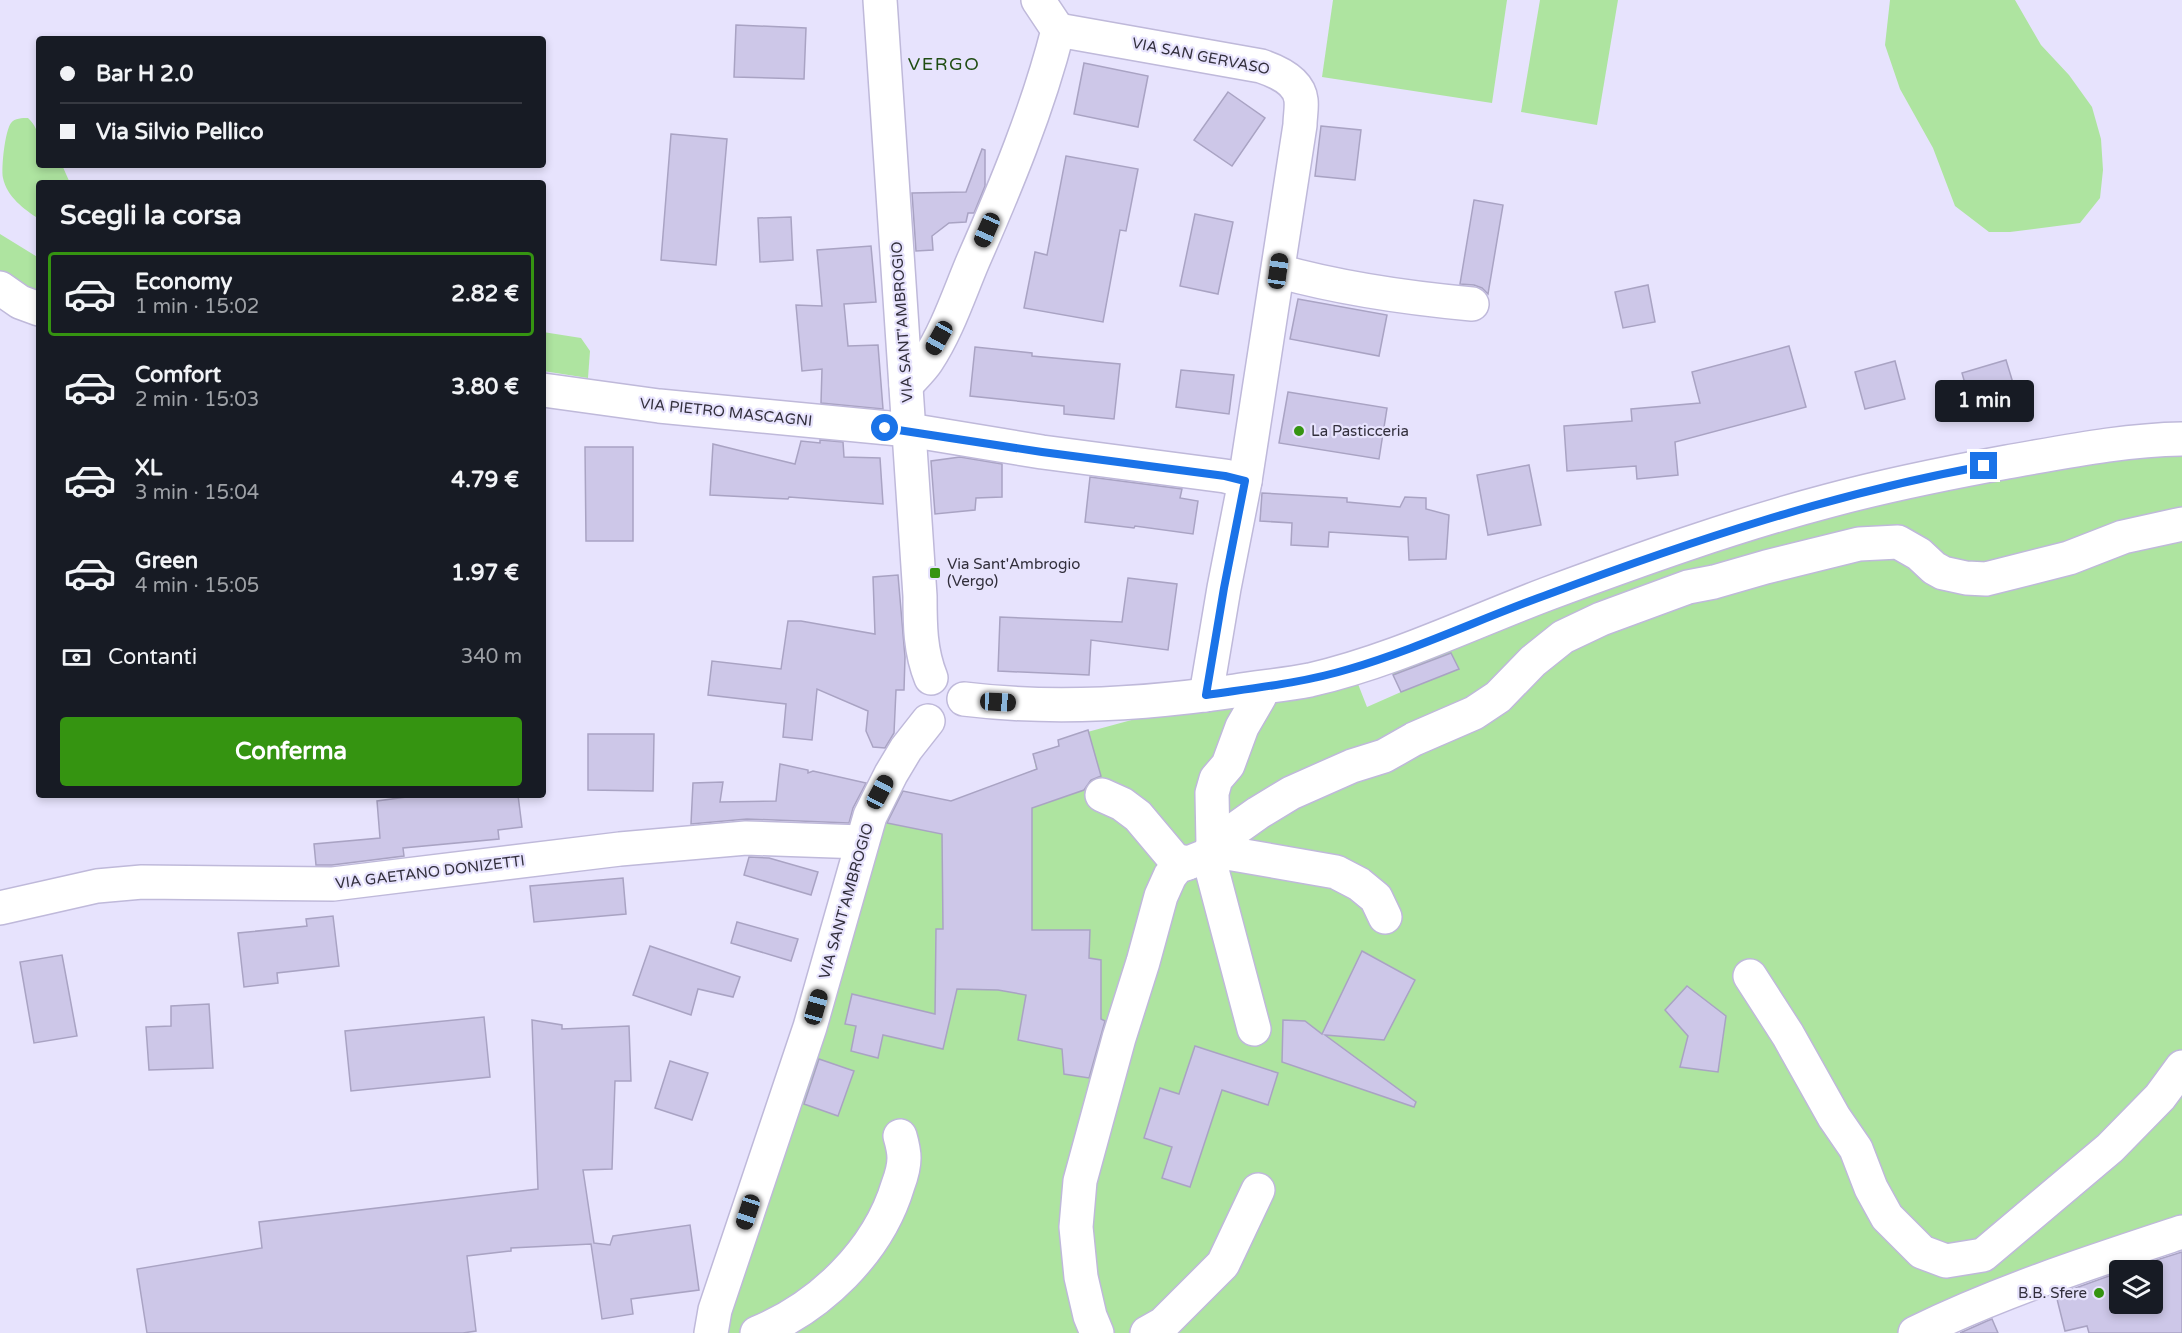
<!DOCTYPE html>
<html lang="it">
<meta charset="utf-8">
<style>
:root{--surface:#171b24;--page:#20242c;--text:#f1f3f6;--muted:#9ea1a6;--line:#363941;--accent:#359411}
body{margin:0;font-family:"Varela Round",sans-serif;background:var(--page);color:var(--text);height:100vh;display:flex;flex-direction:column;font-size:22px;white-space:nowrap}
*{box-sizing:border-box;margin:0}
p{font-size:20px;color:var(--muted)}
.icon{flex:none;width:33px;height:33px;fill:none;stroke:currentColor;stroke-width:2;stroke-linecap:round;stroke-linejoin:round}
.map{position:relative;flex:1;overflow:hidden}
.sheet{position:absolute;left:36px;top:180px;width:510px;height:618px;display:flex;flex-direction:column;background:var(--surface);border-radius:6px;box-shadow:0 3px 9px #0003}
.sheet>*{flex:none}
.top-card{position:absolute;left:36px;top:36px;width:510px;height:132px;border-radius:6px;box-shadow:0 3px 9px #0003;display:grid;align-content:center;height:132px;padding:0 24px;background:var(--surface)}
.tools{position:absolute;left:2109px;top:1260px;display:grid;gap:12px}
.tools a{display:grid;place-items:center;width:54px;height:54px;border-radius:6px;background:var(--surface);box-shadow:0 3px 9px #0003;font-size:30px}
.end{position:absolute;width:27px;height:27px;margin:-14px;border:8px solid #1a73e8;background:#fff;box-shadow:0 0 0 3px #fff}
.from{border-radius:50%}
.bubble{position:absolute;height:42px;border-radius:6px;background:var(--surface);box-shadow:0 3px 9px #0003;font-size:20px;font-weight:800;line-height:42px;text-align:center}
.car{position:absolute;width:18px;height:36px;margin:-18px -9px;border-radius:8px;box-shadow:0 0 4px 2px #0007;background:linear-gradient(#222 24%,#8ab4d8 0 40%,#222 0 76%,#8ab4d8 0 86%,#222 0)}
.top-card b{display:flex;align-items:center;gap:21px;height:57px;font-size:22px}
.top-card b+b{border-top:2px solid var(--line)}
.top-card i{width:15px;height:15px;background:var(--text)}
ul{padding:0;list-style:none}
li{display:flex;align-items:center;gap:18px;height:84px;margin:0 12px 9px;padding:0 12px;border:3px solid transparent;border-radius:6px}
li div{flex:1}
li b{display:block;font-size:22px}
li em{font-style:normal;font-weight:800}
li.active{border-color:var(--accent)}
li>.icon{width:54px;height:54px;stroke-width:1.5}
h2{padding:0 24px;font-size:27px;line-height:72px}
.pay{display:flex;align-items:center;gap:15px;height:66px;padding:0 24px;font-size:22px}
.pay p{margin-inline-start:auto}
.button{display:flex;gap:12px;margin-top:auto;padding:12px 24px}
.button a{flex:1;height:69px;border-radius:6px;background:var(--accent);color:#fff;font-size:24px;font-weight:800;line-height:69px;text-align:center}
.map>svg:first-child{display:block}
.green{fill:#aee4a0}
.building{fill:#cdc7e8;stroke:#a9a3c3;stroke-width:1.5}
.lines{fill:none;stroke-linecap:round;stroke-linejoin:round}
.minor-casing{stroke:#bfb9da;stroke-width:36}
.minor{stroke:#fff;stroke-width:33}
.route{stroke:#1a73e8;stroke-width:8}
.poi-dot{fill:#359411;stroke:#e7e3fd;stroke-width:2}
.labels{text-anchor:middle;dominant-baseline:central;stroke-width:4.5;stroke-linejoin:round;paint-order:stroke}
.street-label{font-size:15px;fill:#322f3c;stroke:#e7e3fd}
.poi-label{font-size:15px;fill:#322f3c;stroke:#e7e3fd;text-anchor:start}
.quarter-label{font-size:18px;letter-spacing:1.5px;fill:#1f4c12;stroke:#e7e3fd}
</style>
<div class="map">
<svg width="2182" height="1333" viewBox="0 0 2182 1333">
<rect width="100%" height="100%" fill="#e7e3fd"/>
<g class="green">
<path d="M1333,0H1507L1492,103L1322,77Z"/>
<path d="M1540,0H1618L1597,125L1521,112Z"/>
<path d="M1890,0H2015L2041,45L2069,75L2092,107L2101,139L2103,170L2100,198L2080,223L2010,232H1989L1955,206L1933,148L1900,89L1885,45Z"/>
<path d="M28,118C42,131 39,147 39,165H62L70,183H39V219C24,209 7,197 3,178C1,168 5,131 11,123C15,118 22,118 28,118Z"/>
<path d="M0,234L39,258V291L27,287L0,271Z"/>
<path d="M543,332L581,338L590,351L588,378L543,371Z"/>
<path d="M2182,448V1232L1915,1333H715L891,788L951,802L1036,769L1033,754L1059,746L1058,740L1150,715L1358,684L1367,707L1401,692L1391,670L1447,645L1451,651L1516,619L1722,546L1951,483Z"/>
</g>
<g class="building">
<path d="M736,25L806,28L804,79L734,77Z"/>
<path d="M1084,63L1148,76L1138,127L1074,114Z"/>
<path d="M1228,92L1265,118L1232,166L1194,140Z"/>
<path d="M1321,126L1361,130L1355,180L1315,176Z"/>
<path d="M671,134L727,139L716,265L661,260Z"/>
<path d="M982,149L985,150V186L974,213H968L966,222L949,223L932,236L933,250L916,251L912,193L966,192Z"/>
<path d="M1066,156L1138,169L1126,231L1120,230L1103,322L1024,308L1035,252L1047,255Z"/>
<path d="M1474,200L1503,205L1488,294L1482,288L1474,285L1460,284Z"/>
<path d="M1195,214L1233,222L1218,294L1180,286Z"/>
<path d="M791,217L793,260L760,262L758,218Z"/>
<path d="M871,246L876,302L844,304L848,346L878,345L883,409L821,403L822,369L802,371L796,305L822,306L817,250Z"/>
<path d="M1648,285L1655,322L1623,328L1615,292Z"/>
<path d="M1298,299L1387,315L1379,356L1290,339Z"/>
<path d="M1789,346L1806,407L1675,442L1678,475L1637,479L1636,466L1567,471L1564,426L1632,421L1631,409L1700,403L1692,372Z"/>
<path d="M975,347L1032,353V356L1120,364L1114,419L1064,414V406L970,396Z"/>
<path d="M2006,360L2020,406L1975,419L1962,373Z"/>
<path d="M1895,361L1905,399L1865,409L1855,372Z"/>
<path d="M1181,370L1234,375L1229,414L1176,407Z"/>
<path d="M1288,392L1387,408L1379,459L1279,443Z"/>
<path d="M820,440L843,442L844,457L880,458L883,504L789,497L788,499L710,495L713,444L795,464L801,441L820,443Z"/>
<path d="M585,447H633V541H586Z"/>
<path d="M960,457L1002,464V497L976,498L975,510L935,514L931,461Z"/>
<path d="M1529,465L1541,525L1488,535L1477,475Z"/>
<path d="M1090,477L1182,489L1180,498L1198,501L1193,534L1135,526L1134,528L1085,522Z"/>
<path d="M1262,493L1347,498V502L1400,507L1405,497L1426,498V509L1449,515L1446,559L1409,560L1408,537L1329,532L1328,547L1291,545L1292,523L1260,521Z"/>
<path d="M898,575L905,657L904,690H896L894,733L885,748L873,747L866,731L868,711L817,689L812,740L783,737L786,704L708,695L712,661L781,669L788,621H801L875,634L873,577Z"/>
<path d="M1128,578L1177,584L1168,650L1091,640L1089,675L998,671L1000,617L1122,622Z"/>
<path d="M1451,653L1459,669L1401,692L1393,675Z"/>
<path d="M1088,730L1101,776L1091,780L1084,790L1032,808V930H1090L1089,958L1101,960V1019L1105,1021L1089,1078L1064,1074L1062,1049L1018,1040L1026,995L998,990L957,989L943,1049L883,1035L878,1058L851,1051L856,1026L845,1024L852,994L935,1014L936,929H943L942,834L887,823L903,791L951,801L1037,769L1033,754L1059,746L1058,740Z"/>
<path d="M588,734H654L653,791L588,790Z"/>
<path d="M780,764L808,770V773L813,771L866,783L853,808L849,823L747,819L691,824L693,783L723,782L720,802L776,801Z"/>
<path d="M421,795H518L522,827L498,830L499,839L403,848L404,856L332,865H316L314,844L380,838L377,801Z"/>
<path d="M749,857L769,858L818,872L811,895L744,875Z"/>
<path d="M623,878L626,914L534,922L530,886Z"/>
<path d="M333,916L339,966L277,973L278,983L244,987L238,933L307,926L306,919Z"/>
<path d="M737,922L798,939L791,961L731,943Z"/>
<path d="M650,946L740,977L733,997L698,989L691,1015L633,995Z"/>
<path d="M1362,951L1415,980L1384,1040L1325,1035L1416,1102L1414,1107L1282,1062L1283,1020L1305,1021L1322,1034Z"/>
<path d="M62,955L77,1036L34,1043L20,962Z"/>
<path d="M1687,986L1726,1016L1718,1072L1680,1067L1688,1036L1665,1010Z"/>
<path d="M209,1004L213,1068L149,1070L146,1027L171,1026V1006Z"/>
<path d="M484,1017L490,1077L351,1091L345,1031Z"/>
<path d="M532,1020L562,1025V1029L629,1026L631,1081H615L612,1169L583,1170L594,1243L610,1245L613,1236L690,1225L699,1290L631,1299L633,1314L602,1319L591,1244L511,1248V1251L467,1256L476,1331L463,1333H147L137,1269L262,1248L259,1222L538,1189Z"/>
<path d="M1195,1046L1278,1073L1268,1105L1222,1090L1190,1187L1162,1178L1172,1147L1144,1138L1160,1088L1179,1094Z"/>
<path d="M819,1059L854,1071L838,1116L804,1104Z"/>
<path d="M670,1061L708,1073L692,1120L655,1108Z"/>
<path d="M2182,1252V1333H2089L2087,1326L2065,1331L2056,1295L2120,1272V1304H2152V1270H2125Z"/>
<path d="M1992,1319L1998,1333H1960L1987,1321Z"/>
</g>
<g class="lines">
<defs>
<g id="minor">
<path d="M880,0L920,596C920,624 920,651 931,678"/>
<path d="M1058,30L1261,66C1276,71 1299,81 1301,100C1302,108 1300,117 1300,125L1245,481L1224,588L1206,695"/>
<path d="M1278,271C1342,289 1407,298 1472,304"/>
<path d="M0,288L20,302L39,309"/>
<path d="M906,385C913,377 921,370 927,361C947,331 959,294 973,261C1006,186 1038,109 1058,30L1038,0"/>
<path d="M543,390L659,406L909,430L1042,452L1225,476L1245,481"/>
<path d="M964,699C1053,710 1146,704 1235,691C1259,687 1285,685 1310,680C1392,661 1468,624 1547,594C1639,560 1733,526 1828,501C1887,485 1947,473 2007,462C2065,452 2123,440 2182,439"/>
<path d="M1102,795L1122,804L1138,816L1175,860L1188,863L1208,855L1213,845L1212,793L1216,779L1228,765L1242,727L1260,696"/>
<path d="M1213,845L1258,813L1291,793L1352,766L1384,756L1414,739L1474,713L1498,697L1533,661L1563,637L1601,619L1688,587L1714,582L1766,567L1859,544L1898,542L1919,554L1934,568L1943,573L1966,578L1986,579L2069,558L2123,537L2182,524"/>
<path d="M0,908L97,886L142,882L333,884L620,849L746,838L862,842"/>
<path d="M1750,976L1788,1035L1834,1117L1856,1149L1871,1188L1887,1217L1922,1252L1946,1261L1983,1255L2110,1148L2160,1097L2182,1067"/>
<path d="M1254,1029L1208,855L1227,853L1336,872L1359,884L1376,898L1385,917"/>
<path d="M711,1333L715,1310L810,1027L870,816L891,774L906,749L928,721"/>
<path d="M757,1333C820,1307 878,1252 898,1185C901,1177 904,1167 904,1158C904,1151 902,1143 900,1136"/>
<path d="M1097,1333L1090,1316L1081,1277L1076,1227L1080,1181L1119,1038L1143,962L1161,896L1170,876L1177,867L1188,863"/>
<path d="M1147,1333L1163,1324L1223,1264L1258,1190"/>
<path d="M1915,1333C2001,1291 2091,1262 2182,1232"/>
</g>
</defs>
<use href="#minor" class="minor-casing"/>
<use href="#minor" class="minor"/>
</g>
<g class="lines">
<path class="route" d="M885,428L1042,452L1225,476L1245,481L1224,588L1206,695C1254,688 1303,683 1349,669C1417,649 1482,618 1549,594C1691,541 1835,493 1984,466"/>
</g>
<g class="poi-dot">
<circle cx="1299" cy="431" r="6"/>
<rect x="929" y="567" width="12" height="12" rx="3"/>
<circle cx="2099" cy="1293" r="6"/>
</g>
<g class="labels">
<g class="street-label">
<text transform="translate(1201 56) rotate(11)">VIA SAN GERVASO</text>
<text transform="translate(902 322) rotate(-94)">VIA SANT'AMBROGIO</text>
<text transform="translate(726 412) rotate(6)">VIA PIETRO MASCAGNI</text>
<text transform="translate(430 872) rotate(-7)">VIA GAETANO DONIZETTI</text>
<text transform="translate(846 901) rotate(-74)">VIA SANT'AMBROGIO</text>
</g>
<g class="poi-label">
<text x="1311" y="431">La Pasticceria</text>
<text x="947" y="564">Via Sant'Ambrogio<tspan x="947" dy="17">(Vergo)</tspan></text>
<text x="2087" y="1293" text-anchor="end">B.B. Sfere</text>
</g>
<g class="quarter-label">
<text x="944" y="64">VERGO</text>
</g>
</g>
</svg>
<div class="tools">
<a><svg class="icon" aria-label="layers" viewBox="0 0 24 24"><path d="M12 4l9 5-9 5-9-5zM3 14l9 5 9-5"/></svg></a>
</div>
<i class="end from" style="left:885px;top:428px"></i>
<i class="end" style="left:1984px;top:466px"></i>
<div class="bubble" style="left:1935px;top:380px;width:99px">1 min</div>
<i class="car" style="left:987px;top:230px;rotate:204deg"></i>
<i class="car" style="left:1278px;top:271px;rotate:8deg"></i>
<i class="car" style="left:939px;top:338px;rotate:209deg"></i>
<i class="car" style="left:998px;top:702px;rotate:93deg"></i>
<i class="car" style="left:880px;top:792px;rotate:28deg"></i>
<i class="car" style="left:816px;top:1007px;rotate:16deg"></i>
<i class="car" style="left:748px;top:1212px;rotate:198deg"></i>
<div class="top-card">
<b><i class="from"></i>Bar H 2.0</b>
<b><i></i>Via Silvio Pellico</b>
</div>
<section class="sheet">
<h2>Scegli la corsa</h2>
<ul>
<li class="active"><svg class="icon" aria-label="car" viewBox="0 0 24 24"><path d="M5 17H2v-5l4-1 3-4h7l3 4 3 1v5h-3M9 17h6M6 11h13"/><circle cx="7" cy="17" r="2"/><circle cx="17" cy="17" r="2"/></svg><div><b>Economy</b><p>1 min · 15:02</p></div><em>2.82 €</em></li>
<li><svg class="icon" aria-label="car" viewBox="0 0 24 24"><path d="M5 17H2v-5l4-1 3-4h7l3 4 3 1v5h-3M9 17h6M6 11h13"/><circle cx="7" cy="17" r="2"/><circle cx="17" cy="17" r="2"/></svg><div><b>Comfort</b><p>2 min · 15:03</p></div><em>3.80 €</em></li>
<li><svg class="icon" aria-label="car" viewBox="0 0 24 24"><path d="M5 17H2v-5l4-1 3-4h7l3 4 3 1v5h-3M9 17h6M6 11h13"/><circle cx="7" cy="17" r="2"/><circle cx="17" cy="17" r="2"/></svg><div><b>XL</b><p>3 min · 15:04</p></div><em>4.79 €</em></li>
<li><svg class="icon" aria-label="car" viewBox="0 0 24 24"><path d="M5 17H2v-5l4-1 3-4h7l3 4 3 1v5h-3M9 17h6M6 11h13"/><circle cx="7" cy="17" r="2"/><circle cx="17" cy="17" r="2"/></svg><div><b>Green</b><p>4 min · 15:05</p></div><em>1.97 €</em></li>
</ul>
<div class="pay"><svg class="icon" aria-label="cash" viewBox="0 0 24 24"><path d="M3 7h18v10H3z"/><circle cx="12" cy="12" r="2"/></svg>Contanti<p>340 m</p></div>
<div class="button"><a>Conferma</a></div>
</section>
</div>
